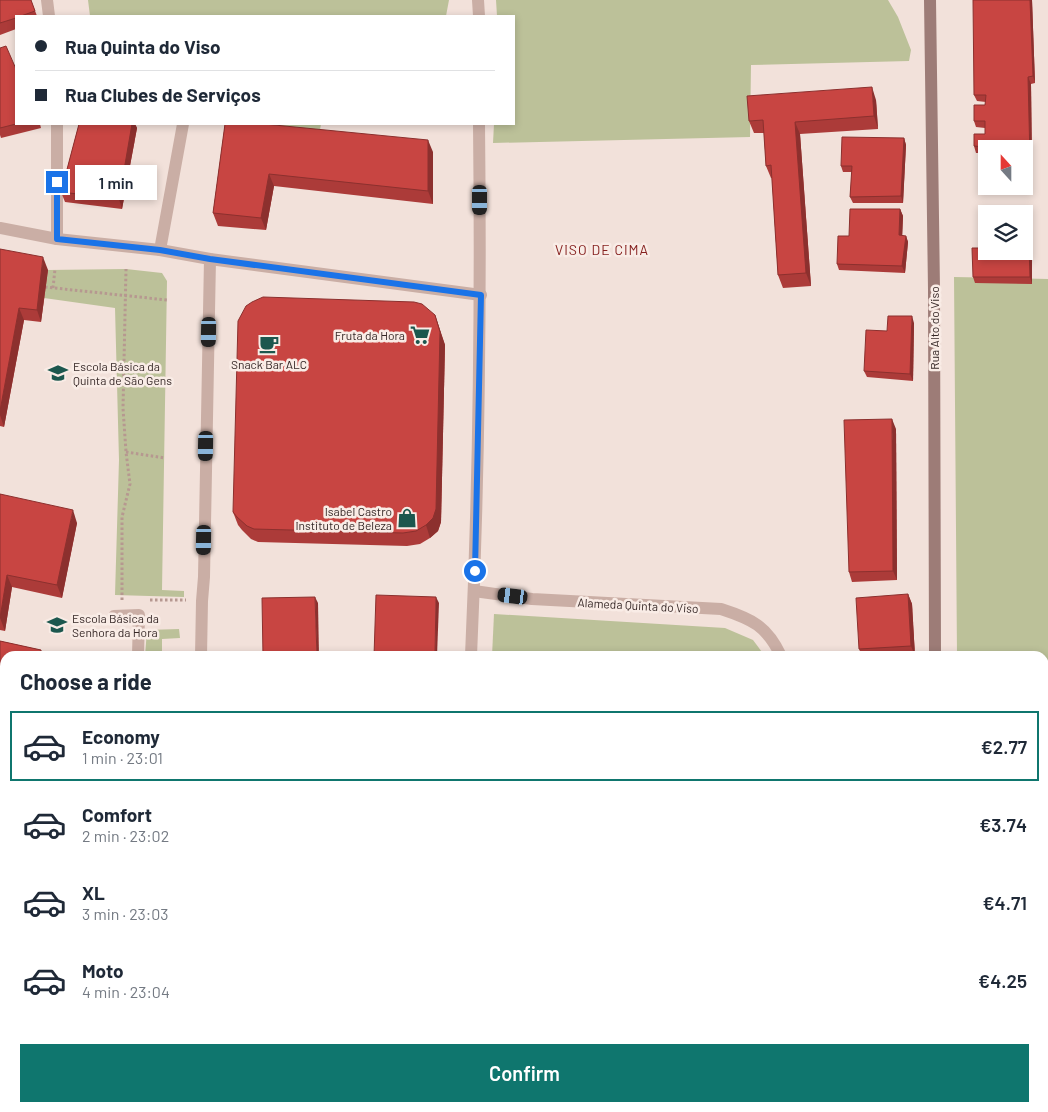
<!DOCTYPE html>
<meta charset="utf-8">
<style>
:root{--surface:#fff;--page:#f2f2f3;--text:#1f2937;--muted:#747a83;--line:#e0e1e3;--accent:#0f766e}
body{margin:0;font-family:Barlow,sans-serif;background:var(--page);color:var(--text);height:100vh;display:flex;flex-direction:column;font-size:19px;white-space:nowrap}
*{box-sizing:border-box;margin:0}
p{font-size:16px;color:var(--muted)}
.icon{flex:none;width:28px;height:28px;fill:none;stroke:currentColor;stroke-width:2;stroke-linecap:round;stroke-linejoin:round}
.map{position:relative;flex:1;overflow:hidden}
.side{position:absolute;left:0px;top:651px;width:1049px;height:461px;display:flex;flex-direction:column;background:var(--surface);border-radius:15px 15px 0 0;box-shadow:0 2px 8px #0003}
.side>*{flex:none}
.top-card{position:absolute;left:15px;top:15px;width:500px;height:110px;border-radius:0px;box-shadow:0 2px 8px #0003;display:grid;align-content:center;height:110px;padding:0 20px;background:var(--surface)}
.needle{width:32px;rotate:339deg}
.buttons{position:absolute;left:978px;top:140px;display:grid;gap:10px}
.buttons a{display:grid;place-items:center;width:55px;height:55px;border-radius:0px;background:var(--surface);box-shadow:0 2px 8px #0003;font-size:25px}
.end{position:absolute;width:22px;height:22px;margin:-11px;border:6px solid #1a73e8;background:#fff;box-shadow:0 0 0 2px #fff}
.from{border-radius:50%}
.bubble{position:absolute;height:35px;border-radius:0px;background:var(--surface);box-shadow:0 2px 8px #0003;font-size:16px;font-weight:600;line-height:35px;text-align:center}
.car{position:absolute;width:15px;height:30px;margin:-15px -8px;border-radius:6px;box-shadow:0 0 4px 1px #0007;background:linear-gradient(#222 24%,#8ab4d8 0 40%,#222 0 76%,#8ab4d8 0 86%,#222 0)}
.top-card b{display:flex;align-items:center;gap:18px;height:48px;font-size:19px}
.top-card b+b{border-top:1px solid var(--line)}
.top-card i{width:12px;height:12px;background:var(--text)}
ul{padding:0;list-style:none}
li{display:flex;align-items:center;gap:15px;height:70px;margin:0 10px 8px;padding:0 10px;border:2px solid transparent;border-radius:0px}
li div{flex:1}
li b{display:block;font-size:19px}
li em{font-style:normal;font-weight:600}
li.active{border-color:var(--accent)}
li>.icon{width:45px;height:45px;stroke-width:1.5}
h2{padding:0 20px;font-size:22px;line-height:60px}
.action{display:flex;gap:10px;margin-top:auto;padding:10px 20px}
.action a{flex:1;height:58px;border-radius:0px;background:var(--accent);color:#fff;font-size:20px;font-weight:600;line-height:58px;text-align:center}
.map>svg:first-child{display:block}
.green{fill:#bcc199}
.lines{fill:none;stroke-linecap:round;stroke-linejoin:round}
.path{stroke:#b69890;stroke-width:3;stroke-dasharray:2.5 2.5;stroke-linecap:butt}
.service{stroke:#caaea5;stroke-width:12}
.minor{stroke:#caaea5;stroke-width:12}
.secondary{stroke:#9d7c77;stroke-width:12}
.primary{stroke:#785b57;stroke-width:12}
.wall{fill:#ac3b39}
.shaded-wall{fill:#8c302e}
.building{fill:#c84542;stroke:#8c302e}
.route{stroke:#1a73e8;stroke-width:6}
.labels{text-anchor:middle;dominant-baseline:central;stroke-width:5;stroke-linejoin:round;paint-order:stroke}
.street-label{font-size:12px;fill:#362827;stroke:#f9ece6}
.poi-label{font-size:12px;fill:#362827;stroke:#f9ece6;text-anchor:end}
.neighbourhood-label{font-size:14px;letter-spacing:1px;fill:#86211f;stroke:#f9ece6}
</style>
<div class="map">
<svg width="1048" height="1112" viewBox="0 0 1048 1112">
<rect width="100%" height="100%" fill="#f2e1da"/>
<g class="green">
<path d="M88,0H449L446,16H90Z"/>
<path d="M496,0H888L898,17L911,50L909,61L751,65L750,137L493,143L494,124H514V16H497Z"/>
<path d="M259,124H321L320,130Z"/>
<path d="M126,269L162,273L167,281L162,590L184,591V597L115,595L119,460L115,308L44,298L48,270Z"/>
<path d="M954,277L1048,279V724H1044V656H957Z"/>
<path d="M494,614L725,628L753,640L765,656H492Z"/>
<path d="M179,629L180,638L162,639V656H145L147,630Z"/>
<path d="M0,816H5V1108H459L455,1112H0Z"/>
</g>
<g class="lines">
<g class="path">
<path d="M45,287L167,300"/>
<path d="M53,288L55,269"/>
<path d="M126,452L165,458"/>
<path d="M122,600V517L130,484L126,452L123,408L126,269"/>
<path d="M150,600H186"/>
<path d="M1044,730H1048"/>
</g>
<g class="service">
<path d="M114,616L139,615L138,656"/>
<path d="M0,828L5,829"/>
<path d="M1044,1093L1048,1095"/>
<path d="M810,1108L817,1112"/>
<path d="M97,1112L99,1108"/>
<path d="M655,1112L658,1108"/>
<path d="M869,1112L872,1108"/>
</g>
<g class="minor">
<path d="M47,0L49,16"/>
<path d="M478,0L479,16"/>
<path d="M0,228L57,239L160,250L210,259L481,295"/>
<path d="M57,239V124"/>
<path d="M160,250L183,124"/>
<path d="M474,591L532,599L721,609C752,619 767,626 781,656"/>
<path d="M201,656L202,601L204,577L210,259"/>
<path d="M471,656C479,479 481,301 479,124"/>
</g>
<path class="secondary" d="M930,0L934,290L935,656"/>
<g class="primary">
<path d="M1044,861L1048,862"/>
<path d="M1044,929L1048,931"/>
<path d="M480,1112L483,1108"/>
<path d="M568,1112L572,1108"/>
</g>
</g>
<g class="wall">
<path d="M0,0H31L37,16H16V29L0,35Z"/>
<path d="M1032,0L1035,83L1031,84L1032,166H1024V149H986V166L983,159L984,153H976L974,146L985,134V128L976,127L974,121L985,105L986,102L977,101L974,95Z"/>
<path d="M0,48L16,124H40L41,128L1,138L0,135Z"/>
<path d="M876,100L878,129L800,134L811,286L783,288L778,275L772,178H771L766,166L764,133H754L749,121Z"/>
<path d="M79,124H135L137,128L122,209L65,202L61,192Z"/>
<path d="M225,124L433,152V204L274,186L266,230L218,226L213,213Z"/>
<path d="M904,138L906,145L903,203H853L850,197L852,172H843L841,166Z"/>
<path d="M900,209L903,216L902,236H906L908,242L905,273L839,270L837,264L849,236Z"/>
<path d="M1029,247L1032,254V284L975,283L973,277Z"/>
<path d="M0,249L48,270L41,322L24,320L4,427L0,426Z"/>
<path d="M435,315L445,345L441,522L438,531L430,538L420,544L407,546L258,542L251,539L242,530L238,525L233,512Z"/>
<path d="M914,323L913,381L867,377L864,371Z"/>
<path d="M896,429L897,580L852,582L849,572Z"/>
<path d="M0,494L77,523L62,598L12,587L5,631L0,630Z"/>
<path d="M908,594L912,604L915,656H862L859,649Z"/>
<path d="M0,641L41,650L44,656H5V739L0,737Z"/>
<path d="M1044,772L1048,773V810L1044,809Z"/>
<path d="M1044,987L1048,989V1051L1044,1049Z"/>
</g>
<g class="shaded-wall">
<path d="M1030,0H1032L1035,83L1033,76Z"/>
<path d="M1028,77L1031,84L1032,166L1030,159Z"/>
<path d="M872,87L876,100L878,129L874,116Z"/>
<path d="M795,122L800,134L811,286L806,273Z"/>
<path d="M131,124H135L137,128L122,209L119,199Z"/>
<path d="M904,138L906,145L903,203L901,196Z"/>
<path d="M428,140L433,152V204L428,191Z"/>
<path d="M269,174L274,186L266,230L261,218Z"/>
<path d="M900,209L903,216L902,242L899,235Z"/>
<path d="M906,236L908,242L905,273L902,266Z"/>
<path d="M1029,247L1032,254V284L1030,277Z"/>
<path d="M43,257L48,270L41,322L37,310Z"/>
<path d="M19,308L24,320L4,427L0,415V411Z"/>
<path d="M435,315L445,345L441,522L438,531L430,538L426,525Z"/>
<path d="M912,316L914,323L913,381L910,374Z"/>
<path d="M892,419L896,429L897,580L893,571Z"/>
<path d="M73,510L77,523L62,598L57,585Z"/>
<path d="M7,575L12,587L5,631L0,618Z"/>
<path d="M908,594L912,604L915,656L911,646Z"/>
<path d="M315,597L318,603L319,656H317Z"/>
<path d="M436,597L439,603L437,656H435Z"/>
</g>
<g class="building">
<path d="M0,0H31L35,11L21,16H16V18L0,23Z"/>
<path d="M973,0H1030L1033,76L1028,77L1030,159H1024V149H986V159H983L984,147L974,146V134H985V121H974V105H985L986,95H974Z"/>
<path d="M6,46L16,69V124L0,128V48Z"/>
<path d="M872,87L874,116L795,122L806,273L778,275L771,165L766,166L763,120L749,121L747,96Z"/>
<path d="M79,124H132L119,199L61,192Z"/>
<path d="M225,124H264L428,140V191L269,174L261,218L213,213Z"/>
<path d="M842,137L904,138L901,196L850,197L852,166H841Z"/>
<path d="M850,209H900L899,235L906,236L902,266L837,264L838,236H849Z"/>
<path d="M1024,247H1029L1030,277H973L972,248H986V251H1024Z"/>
<path d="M0,249L43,257L37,310L19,308L0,411Z"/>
<path d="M263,297L414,302L422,304L435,315L440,332L436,509L433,518L426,525L416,531L403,533L254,529L247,526L237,517L233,512L238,321L246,306L252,302Z"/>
<path d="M888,316H912L910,374L864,371L866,330L887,331Z"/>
<path d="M892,419L893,571L849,572L844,420Z"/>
<path d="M0,494L73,510L57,585L7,575L0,618Z"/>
<path d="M908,594L911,646L859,649L856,598Z"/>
<path d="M376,595L436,597L435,656H374Z"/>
<path d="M315,597L317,656H263L262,598Z"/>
<path d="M0,641L41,650L40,656H5V727L0,726Z"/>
<path d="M1044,772L1048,773V804L1044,803Z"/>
<path d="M1044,987L1048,989V1043L1044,1041Z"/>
<path d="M672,1108H747L754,1112H668Z"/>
<path d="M909,1108H1019L1027,1112H906Z"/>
</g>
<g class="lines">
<path class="route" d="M57,182V239L160,250L210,259L481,295L475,571"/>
</g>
<defs>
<symbol id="supermarket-bare" viewBox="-9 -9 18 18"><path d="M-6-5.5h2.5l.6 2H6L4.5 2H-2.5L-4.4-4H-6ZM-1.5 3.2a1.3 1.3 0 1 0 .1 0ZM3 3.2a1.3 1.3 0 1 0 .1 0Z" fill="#1c574e" stroke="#f9ece6" stroke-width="2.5" paint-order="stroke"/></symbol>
<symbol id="cafe-bare" viewBox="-9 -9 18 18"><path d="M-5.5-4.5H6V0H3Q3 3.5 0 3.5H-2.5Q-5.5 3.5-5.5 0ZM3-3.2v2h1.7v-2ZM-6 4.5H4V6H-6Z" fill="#1c574e" stroke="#f9ece6" stroke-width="2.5" paint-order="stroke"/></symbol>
<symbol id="school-bare" viewBox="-9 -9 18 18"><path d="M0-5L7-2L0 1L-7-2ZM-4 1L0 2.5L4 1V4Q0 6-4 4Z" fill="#1c574e" stroke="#f9ece6" stroke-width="2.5" paint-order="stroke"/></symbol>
<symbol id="shop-bare" viewBox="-9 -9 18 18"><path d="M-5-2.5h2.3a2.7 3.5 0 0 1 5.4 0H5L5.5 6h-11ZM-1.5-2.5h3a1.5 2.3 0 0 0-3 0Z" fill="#1c574e" stroke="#f9ece6" stroke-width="2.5" paint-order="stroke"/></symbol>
</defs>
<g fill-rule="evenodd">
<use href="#supermarket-bare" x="406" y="321" width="28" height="28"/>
<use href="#cafe-bare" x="255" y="330" width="28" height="28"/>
<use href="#school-bare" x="44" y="359" width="28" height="28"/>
<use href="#shop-bare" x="393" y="504" width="28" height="28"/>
<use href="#school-bare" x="43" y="611" width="28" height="28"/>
</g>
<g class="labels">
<g class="street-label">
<text transform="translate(934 328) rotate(-90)">Rua Alto do Viso</text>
<text transform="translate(638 605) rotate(3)">Alameda Quinta do Viso</text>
</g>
<g class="poi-label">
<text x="405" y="335">Fruta da Hora</text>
<text x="269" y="364" text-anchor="middle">Snack Bar ALC</text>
<text x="73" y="366" text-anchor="start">Escola Básica da<tspan x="73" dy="14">Quinta de São Gens</tspan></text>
<text x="392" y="511">Isabel Castro<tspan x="392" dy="14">Instituto de Beleza</tspan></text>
<text x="72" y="618" text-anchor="start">Escola Básica da<tspan x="72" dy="14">Senhora da Hora</tspan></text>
</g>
<g class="neighbourhood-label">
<text x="602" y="249">VISO DE CIMA</text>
</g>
</g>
</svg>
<div class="buttons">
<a><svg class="needle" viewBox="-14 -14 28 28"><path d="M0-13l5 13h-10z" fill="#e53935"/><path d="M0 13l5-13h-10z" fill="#747a83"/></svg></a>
<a><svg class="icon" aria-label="layers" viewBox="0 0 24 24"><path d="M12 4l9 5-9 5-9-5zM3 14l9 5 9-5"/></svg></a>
</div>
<i class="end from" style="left:475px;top:571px"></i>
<i class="end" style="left:57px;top:182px"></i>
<div class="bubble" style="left:75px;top:165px;width:82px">1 min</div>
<i class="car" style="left:480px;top:200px;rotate:180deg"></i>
<i class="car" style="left:209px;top:332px;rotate:181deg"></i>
<i class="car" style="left:206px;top:446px;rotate:181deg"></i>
<i class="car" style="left:204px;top:540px;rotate:181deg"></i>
<i class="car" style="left:513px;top:596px;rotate:277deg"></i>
<div class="top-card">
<b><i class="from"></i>Rua Quinta do Viso</b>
<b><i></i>Rua Clubes de Serviços</b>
</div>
<section class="side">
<h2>Choose a ride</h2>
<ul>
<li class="active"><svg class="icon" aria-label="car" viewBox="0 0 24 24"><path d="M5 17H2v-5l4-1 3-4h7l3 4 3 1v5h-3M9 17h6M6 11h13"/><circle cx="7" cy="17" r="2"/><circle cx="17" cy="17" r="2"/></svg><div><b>Economy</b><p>1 min · 23:01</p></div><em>€2.77</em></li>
<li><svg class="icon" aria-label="car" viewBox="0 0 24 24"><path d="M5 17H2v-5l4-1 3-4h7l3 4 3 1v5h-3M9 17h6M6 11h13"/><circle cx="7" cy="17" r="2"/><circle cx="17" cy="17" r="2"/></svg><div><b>Comfort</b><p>2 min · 23:02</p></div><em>€3.74</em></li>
<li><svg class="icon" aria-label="car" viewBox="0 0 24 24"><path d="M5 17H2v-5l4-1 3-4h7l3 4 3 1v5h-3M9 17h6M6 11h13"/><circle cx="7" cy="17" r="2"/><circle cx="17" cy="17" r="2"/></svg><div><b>XL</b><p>3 min · 23:03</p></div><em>€4.71</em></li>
<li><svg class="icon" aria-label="car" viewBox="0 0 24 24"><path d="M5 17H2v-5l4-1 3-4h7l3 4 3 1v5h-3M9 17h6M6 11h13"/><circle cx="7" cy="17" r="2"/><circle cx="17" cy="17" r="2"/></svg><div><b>Moto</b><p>4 min · 23:04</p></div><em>€4.25</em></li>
</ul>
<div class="action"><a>Confirm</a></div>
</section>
</div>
